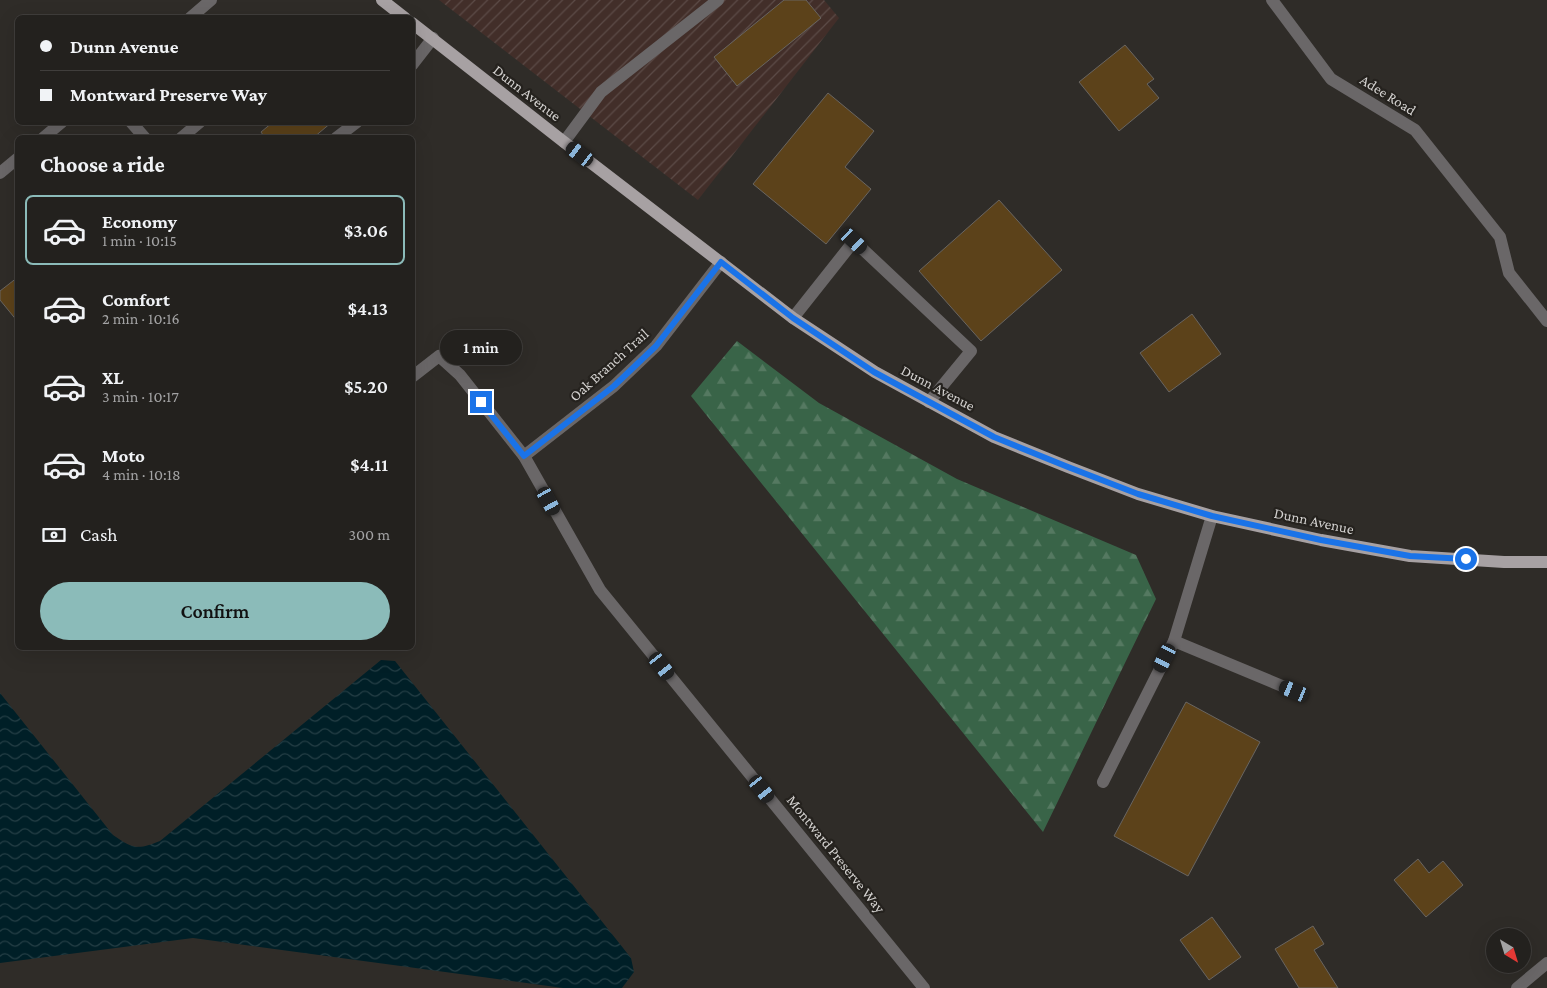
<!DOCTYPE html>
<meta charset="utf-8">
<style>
:root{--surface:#23211e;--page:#2b2927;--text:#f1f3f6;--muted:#a3a3a4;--line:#403e3c;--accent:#8bbbb9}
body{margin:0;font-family:"Crimson Pro",serif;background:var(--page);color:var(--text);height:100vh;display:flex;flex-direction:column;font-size:19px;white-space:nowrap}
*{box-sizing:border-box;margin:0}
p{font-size:16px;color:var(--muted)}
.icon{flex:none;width:28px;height:28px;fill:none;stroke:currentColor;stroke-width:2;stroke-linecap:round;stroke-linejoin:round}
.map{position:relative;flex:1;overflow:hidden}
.drawer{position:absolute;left:15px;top:135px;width:400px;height:515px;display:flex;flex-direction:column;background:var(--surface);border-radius:8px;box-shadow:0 5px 20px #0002,0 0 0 1px var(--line)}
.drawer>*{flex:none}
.banner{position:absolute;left:15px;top:15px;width:400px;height:110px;border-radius:8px;box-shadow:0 5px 20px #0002,0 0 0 1px var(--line);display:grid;align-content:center;height:110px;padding:0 25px;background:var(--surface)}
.needle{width:32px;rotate:142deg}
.controls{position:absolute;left:1486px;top:928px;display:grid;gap:10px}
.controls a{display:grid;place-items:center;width:45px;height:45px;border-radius:50%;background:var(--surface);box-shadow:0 5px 20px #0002,0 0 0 1px var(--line);font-size:25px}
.end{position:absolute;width:22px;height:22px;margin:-11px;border:6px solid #1a73e8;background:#fff;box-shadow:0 0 0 2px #fff}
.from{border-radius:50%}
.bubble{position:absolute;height:35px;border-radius:18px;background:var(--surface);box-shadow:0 5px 20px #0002,0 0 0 1px var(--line);font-size:16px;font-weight:600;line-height:35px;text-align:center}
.car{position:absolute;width:15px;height:30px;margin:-15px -8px;border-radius:6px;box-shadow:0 0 4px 1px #0007;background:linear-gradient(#222 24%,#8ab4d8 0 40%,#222 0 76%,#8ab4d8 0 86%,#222 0)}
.banner b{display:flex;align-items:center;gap:18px;height:48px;font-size:19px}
.banner b+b{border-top:1px solid var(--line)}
.banner i{width:12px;height:12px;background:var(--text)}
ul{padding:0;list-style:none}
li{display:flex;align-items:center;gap:15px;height:70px;margin:0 10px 8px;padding:0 15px;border:2px solid transparent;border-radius:8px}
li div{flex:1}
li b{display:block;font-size:19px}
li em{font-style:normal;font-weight:600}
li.active{border-color:var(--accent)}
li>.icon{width:45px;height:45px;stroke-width:1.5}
h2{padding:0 25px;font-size:22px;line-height:60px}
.pay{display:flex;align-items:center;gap:12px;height:55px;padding:0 25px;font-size:19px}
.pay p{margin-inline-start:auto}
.cta{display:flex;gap:10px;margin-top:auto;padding:10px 25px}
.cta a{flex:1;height:58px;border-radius:30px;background:var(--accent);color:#111;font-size:20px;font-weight:600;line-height:58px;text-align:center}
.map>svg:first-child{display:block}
.industrial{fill:url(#industrial-furrows)}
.forest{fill:url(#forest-firs)}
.water{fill:url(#water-waves)}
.building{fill:#5c421a;stroke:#696561}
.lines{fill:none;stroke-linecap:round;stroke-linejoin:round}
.minor{stroke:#6a6768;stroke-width:12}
.major{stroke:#a7a1a3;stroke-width:12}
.route{stroke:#1a73e8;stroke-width:6}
.labels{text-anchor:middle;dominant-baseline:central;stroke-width:4.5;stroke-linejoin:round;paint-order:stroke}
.street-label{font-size:15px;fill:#d3d1cf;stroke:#25221e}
</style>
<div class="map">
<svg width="1547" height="988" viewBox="0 0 1547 988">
<defs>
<pattern id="industrial-furrows" width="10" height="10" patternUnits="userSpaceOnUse" patternTransform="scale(1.25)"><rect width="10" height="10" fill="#422e29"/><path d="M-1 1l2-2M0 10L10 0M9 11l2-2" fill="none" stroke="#5c4b47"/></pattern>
<pattern id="forest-firs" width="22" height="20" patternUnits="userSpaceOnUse" patternTransform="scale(1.25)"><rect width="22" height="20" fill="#396448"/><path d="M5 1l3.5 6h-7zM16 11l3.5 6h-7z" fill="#557961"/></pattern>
<pattern id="water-waves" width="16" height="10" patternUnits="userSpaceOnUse" patternTransform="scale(1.25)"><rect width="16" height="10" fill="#001f27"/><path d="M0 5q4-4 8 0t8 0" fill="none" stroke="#243e45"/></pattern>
</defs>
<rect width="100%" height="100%" fill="#2f2c28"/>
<path class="industrial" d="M439,0H824L839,18L698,200Z"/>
<path class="forest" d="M737,341L819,403L957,479L1136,555L1156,599L1043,832L691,396Z"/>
<path class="water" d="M381,660L395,661L631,958L634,972L622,988H563L193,938L0,963V693L113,835C133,849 138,850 160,841Z"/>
<g class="building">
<path d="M784,0H806L821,18L737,86L714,57Z"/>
<path d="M1125,45L1154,79L1147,84L1159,98L1119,131L1079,82Z"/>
<path d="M828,93L874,131L845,167L871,189L826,244L753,184Z"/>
<path d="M273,122H332L313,138H265L261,132Z"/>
<path d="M999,200L1062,270L981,341L919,271Z"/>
<path d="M18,277V322L0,300V291Z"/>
<path d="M1192,314L1221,354L1169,392L1140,353Z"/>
<path d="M1186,702L1260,742L1188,876L1114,836Z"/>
<path d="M1418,859L1429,873L1443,861L1463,885L1426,917L1394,880Z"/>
<path d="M1212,917L1241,957L1209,980L1180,940Z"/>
<path d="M1313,926L1324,944L1314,950L1338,988H1299L1275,949Z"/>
</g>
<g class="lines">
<g class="minor">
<path d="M1272,0L1331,79L1415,130L1500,237L1509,273L1547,321"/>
<path d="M190,18L211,0"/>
<path d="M412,65L433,38"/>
<path d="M131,122L145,138"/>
<path d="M43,138L62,122"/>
<path d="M181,138L200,122"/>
<path d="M336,138L357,122"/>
<path d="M564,142L601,92L718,0"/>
<path d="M0,173L18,158"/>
<path d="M793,318L854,241L971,351L929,402"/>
<path d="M412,377L439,356L460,375L524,456L600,590L924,988"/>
<path d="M524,456L614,386L656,346L721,262"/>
<path d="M1174,641L1294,691"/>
<path d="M1103,782L1174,641L1212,516"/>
<path d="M1517,988L1547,963"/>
</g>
<g class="major">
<path d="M382,0L405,18"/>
<path d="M412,23L564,142L793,318L875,372L994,437L1068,467L1138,494L1212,516L1321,540L1410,556L1504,562H1547"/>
</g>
</g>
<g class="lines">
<path class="route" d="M481,402L524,456L614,386L656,346L721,262L793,318L874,372L994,437L1068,467L1138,494L1212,516L1321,540L1410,556L1466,559"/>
</g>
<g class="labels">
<g class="street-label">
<text transform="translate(527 93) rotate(38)">Dunn Avenue</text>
<text transform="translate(1388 95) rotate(32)">Adee Road</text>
<text transform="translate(609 365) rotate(-42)">Oak Branch Trail</text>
<text transform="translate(938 388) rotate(28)">Dunn Avenue</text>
<text transform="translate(1314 521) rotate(12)">Dunn Avenue</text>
<text transform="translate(836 854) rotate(51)">Montward Preserve Way</text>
</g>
</g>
</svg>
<div class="controls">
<a><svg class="needle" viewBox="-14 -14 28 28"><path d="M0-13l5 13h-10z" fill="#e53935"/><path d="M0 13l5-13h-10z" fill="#a3a3a4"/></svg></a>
</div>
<i class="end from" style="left:1466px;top:559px"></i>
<i class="end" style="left:481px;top:402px"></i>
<div class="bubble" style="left:440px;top:330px;width:82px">1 min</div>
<i class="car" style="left:580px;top:154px;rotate:307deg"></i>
<i class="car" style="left:854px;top:241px;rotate:133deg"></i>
<i class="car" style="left:549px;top:501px;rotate:151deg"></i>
<i class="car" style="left:1165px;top:658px;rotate:206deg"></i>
<i class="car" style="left:662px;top:666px;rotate:141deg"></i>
<i class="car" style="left:1294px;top:691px;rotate:292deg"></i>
<i class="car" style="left:762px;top:789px;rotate:141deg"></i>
<div class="banner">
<b><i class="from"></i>Dunn Avenue</b>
<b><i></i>Montward Preserve Way</b>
</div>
<section class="drawer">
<h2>Choose a ride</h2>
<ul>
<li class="active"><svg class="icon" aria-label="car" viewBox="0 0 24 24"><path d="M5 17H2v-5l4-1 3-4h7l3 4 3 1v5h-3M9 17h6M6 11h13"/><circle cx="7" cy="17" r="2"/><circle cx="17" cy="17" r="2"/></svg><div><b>Economy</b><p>1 min · 10:15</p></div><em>$3.06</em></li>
<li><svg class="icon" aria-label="car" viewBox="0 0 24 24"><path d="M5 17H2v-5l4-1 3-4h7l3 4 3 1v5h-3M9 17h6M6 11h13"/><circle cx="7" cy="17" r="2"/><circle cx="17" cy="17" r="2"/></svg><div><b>Comfort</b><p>2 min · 10:16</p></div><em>$4.13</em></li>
<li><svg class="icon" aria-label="car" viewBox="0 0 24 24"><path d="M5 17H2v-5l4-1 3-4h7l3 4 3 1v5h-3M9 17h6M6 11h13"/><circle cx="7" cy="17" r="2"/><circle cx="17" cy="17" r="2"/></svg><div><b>XL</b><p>3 min · 10:17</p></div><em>$5.20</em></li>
<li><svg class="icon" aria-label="car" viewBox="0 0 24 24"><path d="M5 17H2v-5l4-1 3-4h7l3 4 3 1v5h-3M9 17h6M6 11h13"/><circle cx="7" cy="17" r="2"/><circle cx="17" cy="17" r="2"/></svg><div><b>Moto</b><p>4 min · 10:18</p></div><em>$4.11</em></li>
</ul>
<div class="pay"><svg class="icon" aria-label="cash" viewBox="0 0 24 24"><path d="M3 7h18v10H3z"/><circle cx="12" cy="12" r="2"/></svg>Cash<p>300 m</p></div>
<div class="cta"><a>Confirm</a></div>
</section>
</div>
